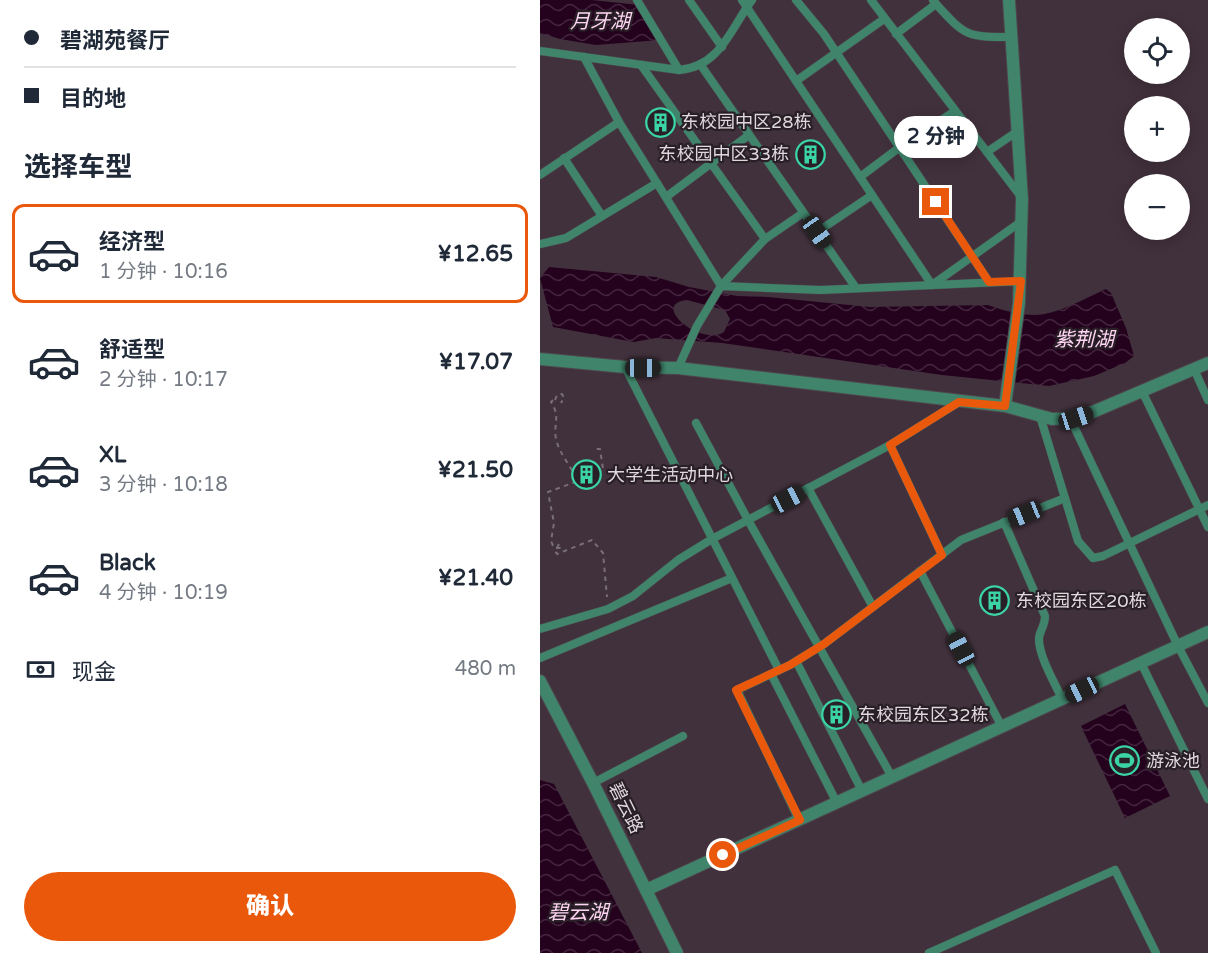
<!DOCTYPE html>
<html lang="zh">
<meta charset="utf-8">
<style>
:root{--surface:#fff;--page:#f6f6f7;--text:#1f2937;--muted:#747a83;--line:#e0e1e3;--accent:#ea580c}
body{margin:0;font-family:"Varela Round","Noto Sans SC",sans-serif;background:var(--page);color:var(--text);height:100vh;display:flex;flex-direction:column;font-size:22px;white-space:nowrap}
*{box-sizing:border-box;margin:0}
p{font-size:20px;color:var(--muted)}
.icon{flex:none;width:33px;height:33px;fill:none;stroke:currentColor;stroke-width:2;stroke-linecap:round;stroke-linejoin:round}
.map{position:relative;flex:1;overflow:hidden}
.details{display:flex;flex-direction:column;background:var(--surface);width:540px}
.details>*{flex:none}
.hud{display:grid;align-content:center;height:132px;padding:0 24px;background:var(--surface)}
.fabs{position:absolute;left:584px;top:18px;display:grid;gap:12px}
.fabs a{display:grid;place-items:center;width:66px;height:66px;border-radius:50%;background:var(--surface);box-shadow:0 3px 15px #0003;font-size:30px}
.end{position:absolute;width:27px;height:27px;margin:-14px;border:8px solid #ea580c;background:#fff;box-shadow:0 0 0 3px #fff}
.from{border-radius:50%}
.bubble{position:absolute;height:42px;border-radius:21px;background:var(--surface);box-shadow:0 3px 15px #0003;font-size:20px;font-weight:800;line-height:42px;text-align:center}
.car{position:absolute;width:18px;height:36px;margin:-18px -9px;border-radius:8px;box-shadow:0 0 4px 2px #0007;background:linear-gradient(#222 24%,#8ab4d8 0 40%,#222 0 76%,#8ab4d8 0 86%,#222 0)}
.hud b{display:flex;align-items:center;gap:21px;height:57px;font-size:22px}
.hud b+b{border-top:2px solid var(--line)}
.hud i{width:15px;height:15px;background:var(--text)}
ul{padding:0;list-style:none}
li{display:flex;align-items:center;gap:18px;height:99px;margin:0 12px 9px;padding:0 12px;border:3px solid transparent;border-radius:12px}
li div{flex:1}
li b{display:block;font-size:22px}
li em{font-style:normal;font-weight:800}
li.current{border-color:var(--accent)}
li>.icon{width:54px;height:54px;stroke-width:1.5}
h2{padding:0 24px;font-size:27px;line-height:72px}
.pay{display:flex;align-items:center;gap:15px;height:66px;padding:0 24px;font-size:22px}
.pay p{margin-inline-start:auto}
.action{display:flex;gap:12px;margin-top:auto;padding:12px 24px}
.action a{flex:1;height:69px;border-radius:36px;background:var(--accent);color:#fff;font-size:24px;font-weight:800;line-height:69px;text-align:center}
main{display:flex;flex:1;min-height:0}
.map>svg:first-child{display:block}
.built{fill:#41313c;fill-rule:evenodd}
.water{fill:url(#water-waves);fill-rule:evenodd}
.lines{fill:none;stroke-linecap:round;stroke-linejoin:round}
.service-casing{stroke:#4f464d;stroke-width:9}
.minor-casing{stroke:#4f464d;stroke-width:14}
.path{stroke:#776f75;stroke-width:2;stroke-dasharray:4.5 4.5;stroke-linecap:butt}
.service{stroke:#3f846b;stroke-width:8}
.minor{stroke:#3f846b;stroke-width:12}
.route{stroke:#ea580c;stroke-width:8}
.labels{text-anchor:middle;dominant-baseline:central;stroke-width:4.5;stroke-linejoin:round;paint-order:stroke}
.poi-label{font-size:18px;fill:#dfd9dd;stroke:#292027;text-anchor:start}
.street-label{font-size:18px;fill:#dfd9dd;stroke:#292027}
.water-label{font-size:20px;font-style:italic;fill:#ffd5f3;stroke:#292027}
</style>
<main>
<section class="details">
<div class="hud">
<b><i class="from"></i>碧湖苑餐厅</b>
<b><i></i>目的地</b>
</div>
<h2>选择车型</h2>
<ul>
<li class="current"><svg class="icon" aria-label="car" viewBox="0 0 24 24"><path d="M5 17H2v-5l4-1 3-4h7l3 4 3 1v5h-3M9 17h6M6 11h13"/><circle cx="7" cy="17" r="2"/><circle cx="17" cy="17" r="2"/></svg><div><b>经济型</b><p>1 分钟 · 10:16</p></div><em>¥12.65</em></li>
<li><svg class="icon" aria-label="car" viewBox="0 0 24 24"><path d="M5 17H2v-5l4-1 3-4h7l3 4 3 1v5h-3M9 17h6M6 11h13"/><circle cx="7" cy="17" r="2"/><circle cx="17" cy="17" r="2"/></svg><div><b>舒适型</b><p>2 分钟 · 10:17</p></div><em>¥17.07</em></li>
<li><svg class="icon" aria-label="car" viewBox="0 0 24 24"><path d="M5 17H2v-5l4-1 3-4h7l3 4 3 1v5h-3M9 17h6M6 11h13"/><circle cx="7" cy="17" r="2"/><circle cx="17" cy="17" r="2"/></svg><div><b>XL</b><p>3 分钟 · 10:18</p></div><em>¥21.50</em></li>
<li><svg class="icon" aria-label="car" viewBox="0 0 24 24"><path d="M5 17H2v-5l4-1 3-4h7l3 4 3 1v5h-3M9 17h6M6 11h13"/><circle cx="7" cy="17" r="2"/><circle cx="17" cy="17" r="2"/></svg><div><b>Black</b><p>4 分钟 · 10:19</p></div><em>¥21.40</em></li>
</ul>
<div class="pay"><svg class="icon" aria-label="cash" viewBox="0 0 24 24"><path d="M3 7h18v10H3z"/><circle cx="12" cy="12" r="2"/></svg>现金<p>480 m</p></div>
<div class="action"><a>确认</a></div>
</section>
<div class="map">
<svg width="668" height="953" viewBox="0 0 668 953">
<defs>
<pattern id="water-waves" width="16" height="10" patternUnits="userSpaceOnUse" patternTransform="scale(1.5)"><rect width="16" height="10" fill="#24021e"/><path d="M0 5q4-4 8 0t8 0" fill="none" stroke="#43263e"/></pattern>
</defs>
<rect width="100%" height="100%" fill="#332a31"/>
<path class="built" d="M0,0H668V953H0ZM594,28H639V74H594ZM594,106H639V152H594ZM594,184H639V230H594Z"/>
<g class="water">
<path d="M0,0H52L99,5L120,40L56,45L20,39L0,33Z"/>
<path d="M9,267L116,277L149,287L197,296L228,297L330,307L448,305C462,310 479,315 495,315C516,315 546,298 566,289L571,293L586,328L594,356L585,363L554,376L509,386L402,375L182,343L116,338L94,342L13,327L0,278ZM147,300L185,310L190,319L184,332C161,347 109,304 147,300Z"/>
<path d="M585,704L630,796L585,818L541,726Z"/>
<path d="M0,780L14,784L102,953H0Z"/>
</g>
<g class="lines">
<defs>
<g id="service">
<path d="M97,0L139,70"/>
<path d="M149,0L182,47"/>
<path d="M202,0L392,285L482,221"/>
<path d="M256,0L284,34L449,282"/>
<path d="M331,0L482,198"/>
<path d="M396,4C426,37 427,37 472,37"/>
<path d="M356,34L396,4L393,0"/>
<path d="M0,51L139,70C180,67 191,28 212,0"/>
<path d="M44,57L79,122L181,286L225,239L263,213"/>
<path d="M160,64L316,288"/>
<path d="M101,65L225,239"/>
<path d="M256,81L344,19"/>
<path d="M447,152L478,131"/>
<path d="M24,158L62,216"/>
<path d="M0,175L79,122"/>
<path d="M320,177L360,147L415,111"/>
<path d="M126,197L209,135"/>
<path d="M277,232L332,195"/>
<path d="M0,244L26,238L117,183"/>
<path d="M85,367L239,670"/>
<path d="M138,368L157,326L181,286L281,290L481,281"/>
<path d="M654,369L668,400"/>
<path d="M602,391L668,527"/>
<path d="M500,416L538,541L553,558L563,556L668,505"/>
<path d="M530,418L638,646L668,703"/>
<path d="M156,423L208,520L352,777"/>
<path d="M350,445L402,555"/>
<path d="M268,488L333,607"/>
<path d="M464,522L505,616C505,627 499,631 499,639C499,657 515,683 522,699"/>
<path d="M380,571L462,727"/>
<path d="M0,629L68,609L93,596L138,560L172,539L350,445L419,402"/>
<path d="M0,658L192,578"/>
<path d="M256,661L322,791"/>
<path d="M601,663L668,799"/>
<path d="M231,674L297,803"/>
<path d="M53,783L143,736"/>
<path d="M259,820L197,690L250,665L284,644L421,540L525,498"/>
<path d="M389,953L575,870L616,953"/>
</g>
<g id="minor">
<path d="M0,359L85,367L138,368L465,406L512,419L536,418L555,411L668,363"/>
<path d="M465,406L479,303L482,199L469,0"/>
<path d="M0,681L53,783L137,953"/>
<path d="M106,890L668,632"/>
</g>
</defs>
<use href="#service" class="service-casing"/>
<use href="#minor" class="minor-casing"/>
<g class="path">
<path d="M13,400L11,402C21,417 13,424 16,439C19,453 32,468 38,481L8,492L14,523L11,541L14,548H21"/>
<path d="M15,400L17,395L22,394L24,398L21,403"/>
<path d="M48,477L63,469L60,449H55"/>
<path d="M38,481L48,477L50,481"/>
<path d="M19,544L15,551L17,554L52,540L63,553L67,597"/>
</g>
<use href="#service" class="service"/>
<use href="#minor" class="minor"/>
</g>
<g class="lines">
<path class="route" d="M183,855L260,820L196,690L250,665L284,644L402,555L350,445L419,402L465,406L481,281L449,282L396,202"/>
</g>
<defs>
<symbol id="building-ring" viewBox="-11 -11 22 22"><circle r="9.5" fill="#292027" stroke="#3ad4a5" stroke-width="1.5"/><path d="M-4-6H4V6H1V3H-1V6H-4ZM-2.5-4.3h1.7v1.8h-1.7ZM.8-4.3h1.7v1.8H.8ZM-2.5-1h1.7V.8h-1.7ZM.8-1h1.7V.8H.8Z" fill="#3ad4a5"/></symbol>
<symbol id="stadium-ring" viewBox="-11 -11 22 22"><circle r="9.5" fill="#292027" stroke="#3ad4a5" stroke-width="1.5"/><path d="M0-5a6.5 5 0 1 0 0 10a6.5 5 0 1 0 0-10ZM-3.5-1.8h7v3.6h-7Z" fill="#3ad4a5"/></symbol>
</defs>
<g fill-rule="evenodd">
<use href="#building-ring" x="104" y="106" width="33" height="33"/>
<use href="#building-ring" x="254" y="138" width="33" height="33"/>
<use href="#building-ring" x="30" y="458" width="33" height="33"/>
<use href="#building-ring" x="438" y="584" width="33" height="33"/>
<use href="#building-ring" x="280" y="698" width="33" height="33"/>
<use href="#stadium-ring" x="568" y="744" width="33" height="33"/>
</g>
<g class="labels">
<g class="poi-label">
<text x="141" y="122">东校园中区28栋</text>
<text x="249" y="154" text-anchor="end">东校园中区33栋</text>
<text x="67" y="475">大学生活动中心</text>
<text x="476" y="601">东校园东区20栋</text>
<text x="318" y="715">东校园东区32栋</text>
<text x="606" y="761">游泳池</text>
</g>
<g class="street-label">
<text transform="translate(86 808) rotate(64)">碧云路</text>
</g>
<g class="water-label">
<text x="60" y="22">月牙湖</text>
<text x="544" y="340">紫荆湖</text>
<text x="38" y="913">碧云湖</text>
</g>
</g>
</svg>
<div class="fabs">
<a><svg class="icon" aria-label="locate" viewBox="0 0 24 24"><circle cx="12" cy="12" r="6"/><path d="M12 2v4M12 18v4M2 12h4M18 12h4"/></svg></a>
<a>+</a>
<a>−</a>
</div>
<i class="end from" style="left:183px;top:855px"></i>
<i class="end" style="left:396px;top:202px"></i>
<div class="bubble" style="left:354px;top:116px;width:84px">2 分钟</div>
<i class="car" style="left:277px;top:232px;rotate:145deg"></i>
<i class="car" style="left:103px;top:368px;rotate:90deg"></i>
<i class="car" style="left:536px;top:418px;rotate:72deg"></i>
<i class="car" style="left:248px;top:499px;rotate:62deg"></i>
<i class="car" style="left:485px;top:514px;rotate:248deg"></i>
<i class="car" style="left:421px;top:649px;rotate:332deg"></i>
<i class="car" style="left:542px;top:690px;rotate:245deg"></i>
</div>
</main>
